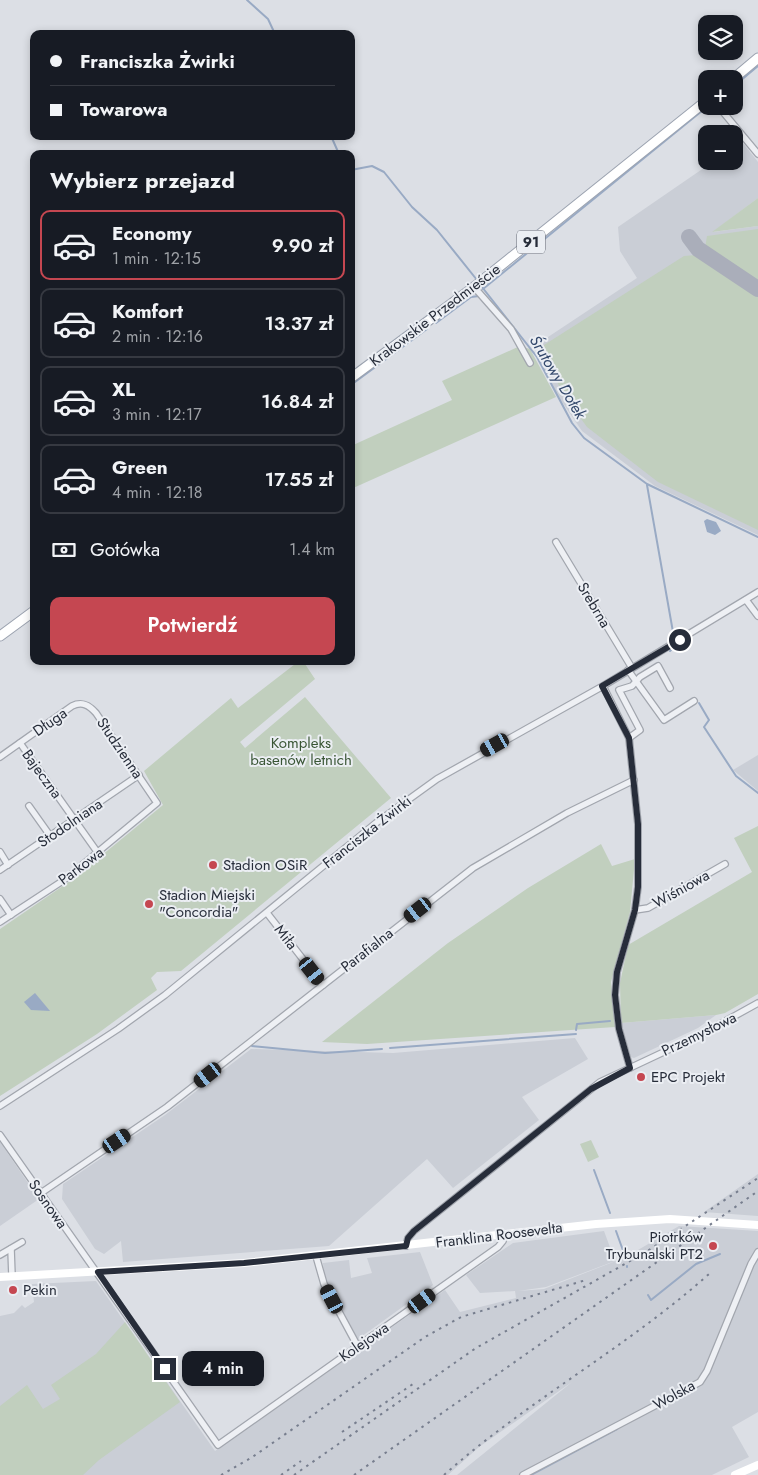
<!DOCTYPE html>
<html lang="pl">
<meta charset="utf-8">
<style>
:root{--surface:#171b24;--page:#242831;--text:#f1f3f6;--muted:#9ea1a6;--line:#363941;--accent:#c54751}
body{margin:0;font-family:Jost,sans-serif;background:var(--page);color:var(--text);height:100vh;display:flex;flex-direction:column;font-size:19px;white-space:nowrap}
*{box-sizing:border-box;margin:0}
p{font-size:16px;color:var(--muted)}
.icon{flex:none;width:28px;height:28px;fill:none;stroke:currentColor;stroke-width:2;stroke-linecap:round;stroke-linejoin:round}
.map{position:relative;flex:1;overflow:hidden}
.side{position:absolute;left:30px;top:150px;width:325px;height:515px;display:flex;flex-direction:column;background:var(--surface);border-radius:10px;box-shadow:0 2px 8px #0003}
.side>*{flex:none}
.guide{position:absolute;left:30px;top:30px;width:325px;height:110px;border-radius:10px;box-shadow:0 2px 8px #0003;display:grid;align-content:center;height:110px;padding:0 20px;background:var(--surface)}
.fabs{position:absolute;left:698px;top:15px;display:grid;gap:10px}
.fabs a{display:grid;place-items:center;width:45px;height:45px;border-radius:10px;background:var(--surface);box-shadow:0 2px 8px #0003;font-size:25px}
.end{position:absolute;width:22px;height:22px;margin:-11px;border:6px solid #272d3a;background:#fff;box-shadow:0 0 0 2px #fff}
.from{border-radius:50%}
.bubble{position:absolute;height:35px;border-radius:10px;background:var(--surface);box-shadow:0 2px 8px #0003;font-size:16px;font-weight:600;line-height:35px;text-align:center}
.car{position:absolute;width:15px;height:30px;margin:-15px -8px;border-radius:6px;box-shadow:0 0 4px 1px #0007;background:linear-gradient(#222 24%,#8ab4d8 0 40%,#222 0 76%,#8ab4d8 0 86%,#222 0)}
.guide b{display:flex;align-items:center;gap:18px;height:48px;font-size:19px}
.guide b+b{border-top:1px solid var(--line)}
.guide i{width:12px;height:12px;background:var(--text)}
ul{padding:0;list-style:none}
li{display:flex;align-items:center;gap:15px;height:70px;margin:0 10px 8px;padding:0 10px;border:2px solid var(--line);border-radius:10px}
li div{flex:1}
li b{display:block;font-size:19px}
li em{font-style:normal;font-weight:600}
li.current{border-color:var(--accent)}
li>.icon{width:45px;height:45px;stroke-width:1.5}
h2{padding:0 20px;font-size:22px;line-height:60px}
.pay{display:flex;align-items:center;gap:12px;height:55px;padding:0 20px;font-size:19px}
.pay p{margin-inline-start:auto}
.cta{display:flex;gap:10px;margin-top:auto;padding:10px 20px}
.cta a{flex:1;height:58px;border-radius:10px;background:var(--accent);color:#fff;font-size:20px;font-weight:600;line-height:58px;text-align:center}
.map>svg:first-child{display:block}
.built{fill:#caced6}
.green{fill:#c1cfbe}
.water{fill:#99aac4}
.lines{fill:none;stroke-linecap:round;stroke-linejoin:round}
.stream{stroke:#99aac4;stroke-width:2}
.taxiway{stroke:#aaaeba;stroke-width:16}
.street-casing{stroke:#a2a6ae;stroke-width:8}
.primary-casing{stroke:#9ca3b0;stroke-width:11}
.street{stroke:#eef0f4;stroke-width:5.5}
.secondary{stroke:#fff;stroke-width:8}
.primary{stroke:#fff;stroke-width:9}
.rail{stroke:#777e8e;stroke-width:2;stroke-dasharray:2.5 5;stroke-linecap:butt}
.route{stroke:#272d3a;stroke-width:6}
.poi-dot{fill:#c54751;stroke:#ebeef3;stroke-width:2}
.labels{text-anchor:middle;dominant-baseline:central;stroke-width:4;stroke-linejoin:round;paint-order:stroke}
.shield{fill:#ebeef3;stroke:#626772;stroke-width:1}
.shield-label{font-size:14px;font-weight:bold;fill:#272d3a}
.street-label{font-size:15px;fill:#272d3a;stroke:#ebeef3}
.park-label{font-size:15px;fill:#395535;stroke:#ebeef3}
.poi-label{font-size:15px;fill:#272d3a;stroke:#ebeef3;text-anchor:start}
.water-label{font-size:16px;font-style:italic;fill:#34496c;stroke:#ebeef3}
</style>
<div class="map">
<svg width="758" height="1475" viewBox="0 0 758 1475">
<rect width="100%" height="100%" fill="#dcdfe5"/>
<g class="built">
<path d="M742,142L758,162V198L713,232L758,226V535L655,486L582,431L560,399L538,356L539,343L637,278L620,251L618,227L714,161H734V148Z"/>
<path d="M758,755V791L733,770Z"/>
<path d="M716,1015L698,1028L634,1058L631,1057L627,1048L621,1023Z"/>
<path d="M575,1038L588,1059L522,1097L539,1120L453,1188L427,1159L329,1246L123,1262L121,1241L104,1254L95,1249L62,1199L63,1184L165,1115L251,1049L393,1053Z"/>
<path d="M0,1142L39,1199L0,1226Z"/>
<path d="M758,1174V1216L704,1212Z"/>
<path d="M679,1226L758,1231V1412L732,1427L749,1457L712,1475H457L572,1382L479,1447L448,1475H0V1316L14,1313L22,1305L25,1308L34,1302L32,1284L96,1281L215,1451L445,1290L460,1312L516,1298L515,1291L480,1293L466,1275L513,1243L604,1231L615,1261L546,1287L518,1291L544,1289L626,1257Z"/>
<path d="M420,1252L433,1285L358,1339L324,1275L323,1263L349,1260L351,1278L372,1273L367,1258Z"/>
</g>
<g class="green">
<path d="M758,198V226L712,232Z"/>
<path d="M758,229V283L705,248L707,236Z"/>
<path d="M696,255L758,296V530L658,482L587,427L565,397L543,355L544,345L684,256Z"/>
<path d="M520,346L530,349L556,397L351,489V446L452,400L442,381Z"/>
<path d="M299,661H303L315,679L240,742L245,748L305,697L391,798L181,971L157,972L151,978L157,990L97,1034L0,1096V929L73,879L163,805L144,771L231,698L238,708Z"/>
<path d="M758,826V994L725,1013L716,1015L621,1023L620,983L628,945L752,872L734,838Z"/>
<path d="M601,844L612,866L635,859L630,912L611,982L615,1027L367,1044L322,1042L448,943L528,888Z"/>
<path d="M591,1140L599,1157L588,1162L580,1144Z"/>
<path d="M125,1322L180,1402L99,1460L83,1475H0V1406L27,1385L43,1409L60,1399L51,1385L96,1354Z"/>
</g>
<g class="water">
<path d="M707,519L716,522L721,531L715,535L707,532L704,521Z"/>
<path d="M35,993L50,1011L31,1010L24,1002Z"/>
</g>
<g class="lines">
<g class="stream">
<path d="M247,0L268,19L275,34"/>
<path d="M734,86L758,66"/>
<path d="M331,136L339,154"/>
<path d="M351,170L372,166L384,172L412,207L437,230L477,280"/>
<path d="M482,287L537,357L572,423L584,438L647,484L758,537"/>
<path d="M483,289L708,106"/>
<path d="M436,323L471,297L479,296"/>
<path d="M355,382L427,329"/>
<path d="M647,485L673,632"/>
<path d="M670,651L673,648"/>
<path d="M699,703L709,720L704,727L736,776L758,793"/>
<path d="M576,1030L577,1024L610,1021"/>
<path d="M252,1046L325,1053L382,1049"/>
<path d="M390,1048L576,1034"/>
<path d="M594,1170L610,1213"/>
<path d="M616,1231L625,1256"/>
<path d="M627,1266V1267"/>
<path d="M648,1295L651,1300L696,1264L720,1254"/>
<path d="M531,1475L617,1429"/>
</g>
<path class="taxiway" d="M689,237L698,249L758,289"/>
<defs>
<g id="street">
<path d="M718,106L758,154"/>
<path d="M474,287L511,329L530,363"/>
<path d="M556,542L632,668"/>
<path d="M746,600L758,616"/>
<path d="M628,670L664,720L694,701"/>
<path d="M603,686L629,738L638,824V887L635,910L617,972L615,995L619,1029L630,1068"/>
<path d="M629,738L640,730L619,690L632,686L640,677L658,666L670,688"/>
<path d="M20,743L98,853"/>
<path d="M0,757L72,706C82,701 89,705 96,713L157,803L64,880L0,922"/>
<path d="M29,806L51,837"/>
<path d="M0,852L8,865"/>
<path d="M0,870L139,775"/>
<path d="M0,899L11,915"/>
<path d="M635,910L648,908L725,864"/>
<path d="M267,913L323,985"/>
<path d="M0,1106L118,1029L165,995L376,823L437,779L603,686L758,592"/>
<path d="M0,1135L218,1445L498,1247L503,1241V1235"/>
<path d="M41,1193L167,1107L473,868L567,813L634,780"/>
<path d="M406,1246L408,1238L414,1231L600,1082L702,1034L758,1003"/>
<path d="M11,1249L12,1276"/>
<path d="M0,1255L22,1242"/>
<path d="M316,1256L324,1284L358,1347"/>
<path d="M523,1475L700,1382L707,1371L751,1264L758,1252"/>
</g>
<g id="primary">
<path d="M733,79L758,58"/>
<path d="M351,378L474,287L706,101"/>
<path d="M0,636L34,611"/>
</g>
</defs>
<use href="#street" class="street-casing"/>
<use href="#primary" class="primary-casing"/>
<use href="#street" class="street"/>
<g class="secondary">
<path d="M0,1277L244,1263L596,1224L670,1219L758,1225"/>
<path d="M735,1475L758,1465"/>
</g>
<use href="#primary" class="primary"/>
<g class="rail">
<path d="M342,1432L413,1384"/>
<path d="M221,1475L251,1458L425,1337L461,1317L586,1280"/>
<path d="M281,1475L301,1461"/>
<path d="M294,1475L476,1348L646,1252L758,1178"/>
<path d="M354,1475L758,1191"/>
<path d="M444,1475C527,1401 626,1348 709,1274"/>
</g>
</g>
<g class="lines">
<path class="route" d="M165,1369L98,1272L244,1263L406,1246L408,1238L414,1231L591,1089L630,1068L619,1029L615,995L617,972L635,910L638,887V824L629,738L602,686L680,640"/>
</g>
<g class="poi-dot">
<circle cx="213" cy="865" r="5"/>
<circle cx="149" cy="904" r="5"/>
<circle cx="641" cy="1077" r="5"/>
<circle cx="713" cy="1246" r="5"/>
<circle cx="13" cy="1290" r="5"/>
</g>
<g class="labels">
<rect class="shield" x="517" y="230.5" width="28" height="23" rx="4"/>
<g class="shield-label">
<text x="531" y="242">91</text>
</g>
<g class="street-label">
<text transform="translate(435 315) rotate(-37)">Krakowskie Przedmieście</text>
<text transform="translate(594 605) rotate(59)">Srebrna</text>
<text transform="translate(50 722) rotate(-35)">Długa</text>
<text transform="translate(120 748) rotate(56)">Studzienna</text>
<text transform="translate(42 774) rotate(54)">Bajeczna</text>
<text transform="translate(70 823) rotate(-34)">Stodolniana</text>
<text transform="translate(367 832) rotate(-38)">Franciszka Żwirki</text>
<text transform="translate(81 866) rotate(-37)">Parkowa</text>
<text transform="translate(681 889) rotate(-29)">Wiśniowa</text>
<text transform="translate(286 937) rotate(52)">Miła</text>
<text transform="translate(367 950) rotate(-38)">Parafialna</text>
<text transform="translate(699 1034) rotate(-26)">Przemysłowa</text>
<text transform="translate(48 1204) rotate(55)">Sosnowa</text>
<text transform="translate(499 1235) rotate(-7)">Franklina Roosevelta</text>
<text transform="translate(364 1342) rotate(-35)">Kolejowa</text>
<text transform="translate(674 1395) rotate(-29)">Wolska</text>
</g>
<g class="park-label">
<text x="301" y="743">Kompleks<tspan x="301" dy="17">basenów letnich</tspan></text>
</g>
<g class="poi-label">
<text x="223" y="865">Stadion OSiR</text>
<text x="159" y="895">Stadion Miejski<tspan x="159" dy="17">"Concordia"</tspan></text>
<text x="651" y="1077">EPC Projekt</text>
<text x="703" y="1237" text-anchor="end">Piotrków<tspan x="703" dy="17">Trybunalski PT2</tspan></text>
<text x="23" y="1290">Pekin</text>
</g>
<g class="water-label">
<text transform="translate(558 377) rotate(59)">Śrutowy Dołek</text>
</g>
</g>
</svg>
<div class="fabs">
<a><svg class="icon" aria-label="layers" viewBox="0 0 24 24"><path d="M12 4l9 5-9 5-9-5zM3 14l9 5 9-5"/></svg></a>
<a>+</a>
<a>−</a>
</div>
<i class="end from" style="left:680px;top:640px"></i>
<i class="end" style="left:165px;top:1369px"></i>
<div class="bubble" style="left:182px;top:1351px;width:82px">4 min</div>
<i class="car" style="left:495px;top:745px;rotate:241deg"></i>
<i class="car" style="left:418px;top:910px;rotate:232deg"></i>
<i class="car" style="left:312px;top:971px;rotate:142deg"></i>
<i class="car" style="left:208px;top:1075px;rotate:232deg"></i>
<i class="car" style="left:117px;top:1141px;rotate:56deg"></i>
<i class="car" style="left:332px;top:1299px;rotate:332deg"></i>
<i class="car" style="left:422px;top:1301px;rotate:54deg"></i>
<div class="guide">
<b><i class="from"></i>Franciszka Żwirki</b>
<b><i></i>Towarowa</b>
</div>
<section class="side">
<h2>Wybierz przejazd</h2>
<ul>
<li class="current"><svg class="icon" aria-label="car" viewBox="0 0 24 24"><path d="M5 17H2v-5l4-1 3-4h7l3 4 3 1v5h-3M9 17h6M6 11h13"/><circle cx="7" cy="17" r="2"/><circle cx="17" cy="17" r="2"/></svg><div><b>Economy</b><p>1 min · 12:15</p></div><em>9.90 zł</em></li>
<li><svg class="icon" aria-label="car" viewBox="0 0 24 24"><path d="M5 17H2v-5l4-1 3-4h7l3 4 3 1v5h-3M9 17h6M6 11h13"/><circle cx="7" cy="17" r="2"/><circle cx="17" cy="17" r="2"/></svg><div><b>Komfort</b><p>2 min · 12:16</p></div><em>13.37 zł</em></li>
<li><svg class="icon" aria-label="car" viewBox="0 0 24 24"><path d="M5 17H2v-5l4-1 3-4h7l3 4 3 1v5h-3M9 17h6M6 11h13"/><circle cx="7" cy="17" r="2"/><circle cx="17" cy="17" r="2"/></svg><div><b>XL</b><p>3 min · 12:17</p></div><em>16.84 zł</em></li>
<li><svg class="icon" aria-label="car" viewBox="0 0 24 24"><path d="M5 17H2v-5l4-1 3-4h7l3 4 3 1v5h-3M9 17h6M6 11h13"/><circle cx="7" cy="17" r="2"/><circle cx="17" cy="17" r="2"/></svg><div><b>Green</b><p>4 min · 12:18</p></div><em>17.55 zł</em></li>
</ul>
<div class="pay"><svg class="icon" aria-label="cash" viewBox="0 0 24 24"><path d="M3 7h18v10H3z"/><circle cx="12" cy="12" r="2"/></svg>Gotówka<p>1.4 km</p></div>
<div class="cta"><a>Potwierdź</a></div>
</section>
</div>
